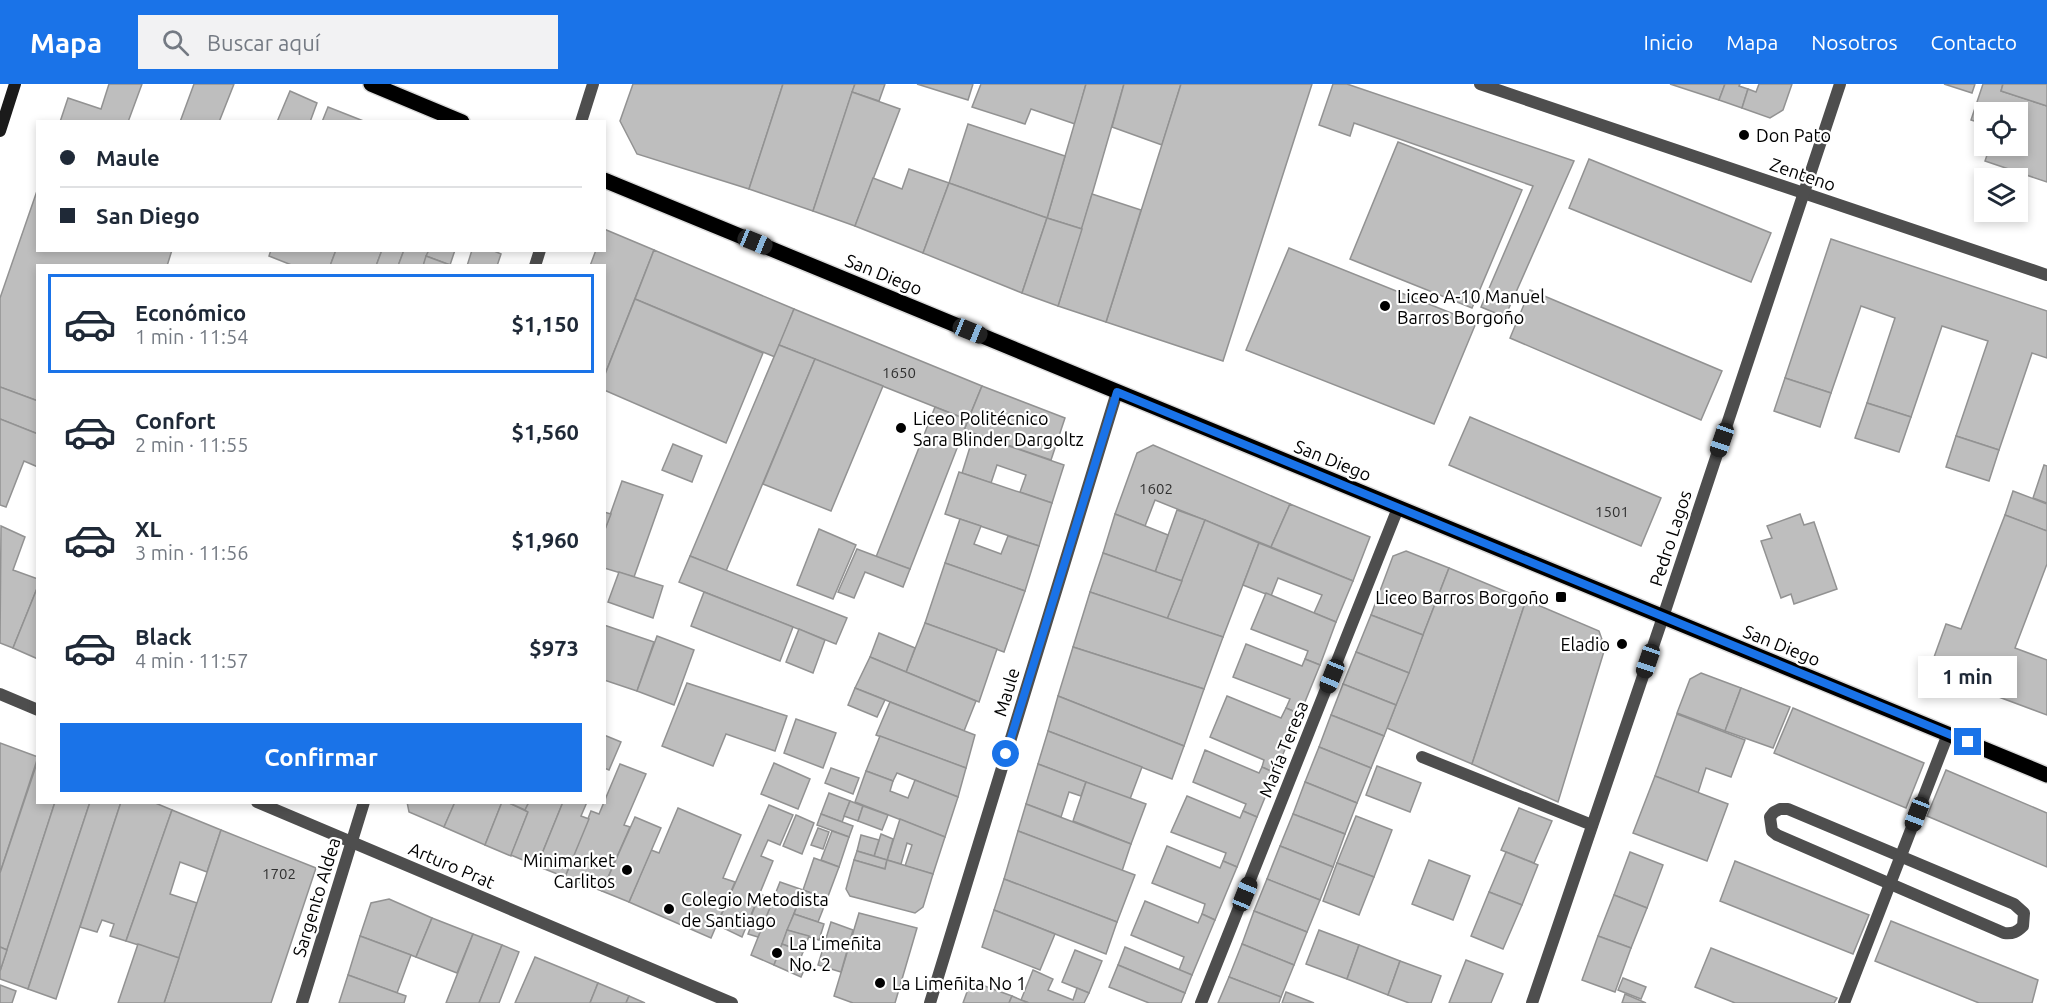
<!DOCTYPE html>
<html lang="es">
<meta charset="utf-8">
<style>
:root{--surface:#fff;--page:#f2f2f3;--text:#1f2937;--muted:#747a83;--line:#e0e1e3;--accent:#1a73e8}
body{margin:0;font-family:Ubuntu,sans-serif;background:var(--page);color:var(--text);height:100vh;display:flex;flex-direction:column;font-size:22px;white-space:nowrap}
*{box-sizing:border-box;margin:0}
p{font-size:20px;color:var(--muted)}
.icon{flex:none;width:33px;height:33px;fill:none;stroke:currentColor;stroke-width:2;stroke-linecap:round;stroke-linejoin:round}
.map{position:relative;flex:1;overflow:hidden}
.drawer{position:absolute;left:36px;top:180px;width:570px;height:540px;display:flex;flex-direction:column;background:var(--surface);border-radius:0px;box-shadow:0 3px 9px #0003}
.drawer>*{flex:none}
.guide{position:absolute;left:36px;top:36px;width:570px;height:132px;border-radius:0px;box-shadow:0 3px 9px #0003;display:grid;align-content:center;height:132px;padding:0 24px;background:var(--surface)}
.tools{position:absolute;left:1974px;top:18px;display:grid;gap:12px}
.tools a{display:grid;place-items:center;width:54px;height:54px;border-radius:0px;background:var(--surface);box-shadow:0 3px 9px #0003;font-size:30px}
.end{position:absolute;width:27px;height:27px;margin:-14px;border:8px solid #1a73e8;background:#fff;box-shadow:0 0 0 3px #fff}
.from{border-radius:50%}
.bubble{position:absolute;height:42px;border-radius:0px;background:var(--surface);box-shadow:0 3px 9px #0003;font-size:20px;font-weight:700;line-height:42px;text-align:center}
.car{position:absolute;width:18px;height:36px;margin:-18px -9px;border-radius:8px;box-shadow:0 0 4px 2px #0007;background:linear-gradient(#222 24%,#8ab4d8 0 40%,#222 0 76%,#8ab4d8 0 86%,#222 0)}
.guide b{display:flex;align-items:center;gap:21px;height:57px;font-size:22px}
.guide b+b{border-top:2px solid var(--line)}
.guide i{width:15px;height:15px;background:var(--text)}
ul{padding:10px 0 0;list-style:none}
li{display:flex;align-items:center;gap:18px;height:99px;margin:0 12px 9px;padding:0 12px;border:3px solid transparent;border-radius:0px}
li div{flex:1}
li b{display:block;font-size:22px}
li em{font-style:normal;font-weight:700}
li.active{border-color:var(--accent)}
li>.icon{width:54px;height:54px;stroke-width:1.5}
.cta{display:flex;gap:12px;margin-top:auto;padding:12px 24px}
.cta a{flex:1;height:69px;border-radius:0px;background:var(--accent);color:#fff;font-size:24px;font-weight:700;line-height:69px;text-align:center}
header{display:flex;align-items:center;gap:36px;box-sizing:border-box;height:84px;padding:0 30px;background:var(--accent);color:#fff}
header strong{font-size:28px}
nav{display:flex;gap:33px;margin-inline-start:auto;font-size:21px}
.search{width:420px;height:54px;background:var(--page);display:flex;align-items:center;gap:15px;box-sizing:border-box;padding:0 21px;border-radius:0px;color:var(--muted);font-size:22px}
.map>svg:first-child{display:block}
.building{fill:#bebebe;stroke:#929292;stroke-width:1.5}
.lines{fill:none;stroke-linecap:round;stroke-linejoin:round}
.primary-casing{stroke:#dbdbdb;stroke-width:18}
.service{stroke:#4e4e4e;stroke-width:12}
.minor{stroke:#4e4e4e;stroke-width:12}
.tertiary{stroke:#4e4e4e;stroke-width:12}
.secondary{stroke:#1b1b1b;stroke-width:12}
.primary{stroke:#000;stroke-width:15}
.route{stroke:#1a73e8;stroke-width:8}
.poi-dot{fill:#000;stroke:#fff;stroke-width:2}
.labels{text-anchor:middle;dominant-baseline:central;stroke-width:4.5;stroke-linejoin:round;paint-order:stroke}
.number-label{font-size:15px;fill:#303030}
.poi-label{font-size:18px;fill:#000;stroke:#fff;text-anchor:start}
.street-label{font-size:18px;fill:#000;stroke:#fff}
</style>
<header>
<strong>Mapa</strong>
<div class="search"><svg class="icon" aria-label="search" viewBox="0 0 24 24"><circle cx="10" cy="10" r="6"/><path d="M15 15l6 6"/></svg>Buscar aquí</div>
<nav><a>Inicio</a><a>Mapa</a><a>Nosotros</a><a>Contacto</a></nav>
</header>
<div class="map">
<svg width="2047" height="919" viewBox="0 0 2047 919">
<rect width="100%" height="100%" fill="#fff"/>
<g class="building">
<path d="M109,0H142L128,38H60L68,14L101,25Z"/>
<path d="M194,0H234L219,38H180Z"/>
<path d="M633,0H783L749,105L637,70L620,37Z"/>
<path d="M783,0H855L813,127L749,105Z"/>
<path d="M855,0H885L879,17L852,8Z"/>
<path d="M917,0H973L968,16Z"/>
<path d="M981,0H1086L1075,40L1031,25L1025,40L972,23Z"/>
<path d="M1086,0H1124L1082,145L1047,134Z"/>
<path d="M1124,0H1181L1162,61L1112,43Z"/>
<path d="M1181,0H1312L1223,277L1106,238Z"/>
<path d="M1333,0H1347L1574,77L1505,233L1481,223L1533,102L1354,39L1350,52L1319,41Z"/>
<path d="M1670,0H1725L1719,16Z"/>
<path d="M1725,0H1740L1739,2L1748,5L1742,24L1719,16Z"/>
<path d="M1759,0H1792L1783,26L1770,34L1742,24L1748,5L1756,8Z"/>
<path d="M1944,0H1975L1972,9Z"/>
<path d="M1983,0H2003L2001,7L2047,22V98L1985,77L1990,62H2018V28H1984V40L1971,36Z"/>
<path d="M2003,0H2047V22L2001,7Z"/>
<path d="M290,7L317,19L310,38H277Z"/>
<path d="M852,8L900,25L855,142L813,127Z"/>
<path d="M328,23L366,38H322Z"/>
<path d="M968,40L1065,72L1047,134L949,99Z"/>
<path d="M1398,58L1522,106L1472,224L1350,175Z"/>
<path d="M1589,75L1771,149L1751,198L1569,124Z"/>
<path d="M909,85L949,99L923,169L855,142L873,94L902,105Z"/>
<path d="M949,99L1047,134L1022,209L923,169Z"/>
<path d="M38,104V166H172L167,182H38V317L0,303V214Z"/>
<path d="M1092,110L1141,126L1106,238L1058,222Z"/>
<path d="M1047,134L1082,145L1058,222L1022,209Z"/>
<path d="M604,145L654,166L604,293V182H590L596,166H604Z"/>
<path d="M1831,155L2047,227V274L2032,269L1999,366L1956,352L1988,257L1942,242L1911,333L1867,319L1895,234L1861,222L1831,309L1785,294Z"/>
<path d="M1289,164L1476,239L1434,340L1246,266Z"/>
<path d="M271,166H336L330,182H294L269,172Z"/>
<path d="M336,166H382L376,182H330Z"/>
<path d="M382,166H404L398,182H376Z"/>
<path d="M404,166H429L423,182H398Z"/>
<path d="M429,166H455L450,181L426,172Z"/>
<path d="M472,166H492L501,170L497,182H467Z"/>
<path d="M654,166L794,225L775,273L635,215Z"/>
<path d="M426,172L450,181L423,182Z"/>
<path d="M1530,206L1722,287L1701,336L1510,254Z"/>
<path d="M635,215L763,269L726,359L604,306V293Z"/>
<path d="M794,225L982,302L968,336L779,261Z"/>
<path d="M779,261L815,275L726,487L690,472Z"/>
<path d="M815,275L883,302L831,427L763,400Z"/>
<path d="M1785,294L1831,309L1820,343L1774,327Z"/>
<path d="M982,302L1065,334L1051,376L964,346Z"/>
<path d="M0,303L38,317V350L0,335Z"/>
<path d="M1867,319L1911,333L1899,368L1855,354Z"/>
<path d="M935,323L968,336L910,485L876,473Z"/>
<path d="M1470,333L1661,414L1641,462L1449,381Z"/>
<path d="M0,335L38,350V383L24,377L6,423L0,421Z"/>
<path d="M974,350L1064,381L1052,419L1020,408L1026,391L997,381L991,399L962,389Z"/>
<path d="M1956,352L1999,366L1989,397L1946,383Z"/>
<path d="M673,360L702,372L692,398L662,386Z"/>
<path d="M1153,361L1290,420L1271,463L1155,416L1145,442L1115,430L1137,369Z"/>
<path d="M2044,381L2047,382V419L2033,414Z"/>
<path d="M959,388L1052,419L1039,462L945,430Z"/>
<path d="M622,397L663,411L634,493L604,484V448Z"/>
<path d="M2013,407L2047,420V447L2005,431Z"/>
<path d="M1290,420L1370,453L1353,497L1271,463Z"/>
<path d="M1177,426L1205,436L1182,497L1155,488Z"/>
<path d="M604,428L611,430L604,448Z"/>
<path d="M1115,430L1168,451L1155,488L1103,469Z"/>
<path d="M1800,430L1804,441L1814,438L1837,505L1794,520L1791,510L1781,514L1761,457L1772,454L1767,442Z"/>
<path d="M2005,431L2047,447V480L2015,564L2047,576V631L1929,587L1946,540L1961,545Z"/>
<path d="M960,435L981,442L974,460L1001,470L1008,452L1039,462L1025,507L945,479Z"/>
<path d="M1205,436L1259,459L1223,553L1167,535Z"/>
<path d="M1,442L25,453L13,486L38,495V502L13,564L0,559Z"/>
<path d="M819,445L856,461L833,515L797,501Z"/>
<path d="M1259,459L1353,497L1336,538L1314,529L1322,511L1278,494L1271,512L1243,501Z"/>
<path d="M857,465L910,485L903,503L865,488L854,514L838,508Z"/>
<path d="M1406,467L1449,484L1423,551L1371,531L1393,472Z"/>
<path d="M1103,469L1182,497L1167,535L1090,508Z"/>
<path d="M690,472L847,534L836,560L679,498Z"/>
<path d="M945,479L1025,507L1004,568L925,539Z"/>
<path d="M1449,484L1526,516L1472,680L1387,644Z"/>
<path d="M619,488L663,502L653,534L608,518Z"/>
<path d="M38,502V575L13,564Z"/>
<path d="M704,508L793,543L780,577L691,542Z"/>
<path d="M1090,508L1223,553L1204,605L1073,563Z"/>
<path d="M1266,509L1336,538L1320,581L1305,575L1308,567L1251,545Z"/>
<path d="M1526,516L1599,547L1605,564L1558,718L1472,680Z"/>
<path d="M1371,531L1423,551L1409,589L1356,568Z"/>
<path d="M925,539L997,565L979,618L906,588Z"/>
<path d="M604,541L654,558L637,607L604,596Z"/>
<path d="M799,545L825,556L813,589L786,578Z"/>
<path d="M879,549L915,564L906,588L870,573Z"/>
<path d="M657,552L694,566L674,621L637,607Z"/>
<path d="M1246,560L1302,582L1305,575L1320,581L1300,630L1286,624L1290,615L1233,593Z"/>
<path d="M1073,563L1204,605L1184,662L1058,612Z"/>
<path d="M1356,568L1409,589L1396,621L1343,600Z"/>
<path d="M870,573L976,617L964,647L855,604Z"/>
<path d="M1701,589L1741,604L1725,647L1677,629L1690,595Z"/>
<path d="M687,599L787,632L775,667L726,650L713,682L662,662Z"/>
<path d="M1343,600L1396,621L1384,652L1331,631Z"/>
<path d="M855,604L885,616L877,633L848,621Z"/>
<path d="M1741,604L1790,623L1773,664L1725,647Z"/>
<path d="M1058,612L1184,662L1172,695L1048,647Z"/>
<path d="M1227,612L1281,634L1286,624L1300,630L1275,689L1262,683L1264,676L1210,653Z"/>
<path d="M890,618L975,651L966,684L876,651Z"/>
<path d="M1793,624L1924,679L1906,724L1774,669Z"/>
<path d="M1677,630L1745,656L1731,693L1706,684L1698,709L1655,692Z"/>
<path d="M1331,631L1384,652L1371,684L1319,663Z"/>
<path d="M796,635L836,649L823,684L784,669Z"/>
<path d="M1048,647L1142,683L1130,715L1038,680Z"/>
<path d="M604,651L621,658L609,686L604,684Z"/>
<path d="M880,652L966,684L958,713L897,689L893,697L866,687Z"/>
<path d="M0,659L38,673L0,789Z"/>
<path d="M1319,663L1371,684L1357,719L1305,698Z"/>
<path d="M1205,666L1259,689L1262,683L1275,689L1257,733L1243,727L1246,720L1193,698Z"/>
<path d="M38,676V718H55L7,866L0,863V789Z"/>
<path d="M774,679L810,695L798,725L761,710Z"/>
<path d="M620,680L646,690L624,741L630,743L602,807L565,793L591,727L599,730Z"/>
<path d="M1038,680L1086,698L1081,712L1069,708L1061,733L1026,720Z"/>
<path d="M1377,682L1421,699L1410,728L1366,711Z"/>
<path d="M831,684L859,694L853,710L825,699Z"/>
<path d="M1946,686L2047,729V783L1927,732Z"/>
<path d="M866,687L893,697L890,707L908,714L915,696L958,713L945,753L855,718Z"/>
<path d="M1655,692L1728,720L1707,777L1633,749Z"/>
<path d="M1086,698L1146,720L1131,760L1073,737Z"/>
<path d="M1305,698L1357,719L1345,750L1293,730Z"/>
<path d="M829,709L850,717L842,738L821,730Z"/>
<path d="M1187,712L1240,734L1243,727L1257,733L1237,783L1223,777L1226,769L1171,748Z"/>
<path d="M850,717L863,722L858,737L844,732Z"/>
<path d="M55,718H90L28,905L0,895V887Z"/>
<path d="M90,718H121L56,915L28,905Z"/>
<path d="M121,718H153L172,726L126,857L110,852L114,840L102,836L97,848L80,843Z"/>
<path d="M407,718H455L444,743L409,728Z"/>
<path d="M455,718H502L485,761L444,743Z"/>
<path d="M502,718H507L528,728L511,772L485,761Z"/>
<path d="M507,718H529L525,726Z"/>
<path d="M529,718H563L537,782L511,771L528,728L525,726Z"/>
<path d="M563,718H587L581,732L589,735L565,793L537,782Z"/>
<path d="M1026,720L1131,760L1122,787L1018,747Z"/>
<path d="M769,721L793,731L780,761L768,756L761,772L773,777L742,853L717,841Z"/>
<path d="M863,722L888,731L882,746L858,737Z"/>
<path d="M678,724L741,751L723,794L735,798L711,854L629,818L651,766L659,769Z"/>
<path d="M1519,724L1552,737L1534,779L1501,766Z"/>
<path d="M172,726L221,746L207,788L180,778L170,810L197,819L179,874L126,857Z"/>
<path d="M821,730L853,742L849,753L817,741Z"/>
<path d="M1293,730L1345,750L1333,783L1280,762Z"/>
<path d="M796,731L814,739L802,770L783,762Z"/>
<path d="M1356,732L1392,746L1374,793L1337,779Z"/>
<path d="M635,733L661,744L629,818L602,807Z"/>
<path d="M900,735L945,753L933,790L905,782L912,761L907,759L901,780L887,776Z"/>
<path d="M818,744L829,748L823,765L811,761Z"/>
<path d="M221,746L316,784L271,919H164Z"/>
<path d="M832,747L849,753L839,783L821,776Z"/>
<path d="M1018,747L1135,791L1117,838L1004,795Z"/>
<path d="M881,750L893,755L887,776L874,772Z"/>
<path d="M861,751L879,756L874,772L857,767Z"/>
<path d="M1167,762L1220,784L1223,777L1237,783L1215,836L1202,830L1205,820L1152,799Z"/>
<path d="M1280,762L1333,783L1320,816L1267,795Z"/>
<path d="M857,767L887,776L885,785L854,776Z"/>
<path d="M1506,768L1538,781L1522,821L1489,808Z"/>
<path d="M1630,768L1663,781L1647,824L1614,811Z"/>
<path d="M814,774L839,783L827,815L803,806Z"/>
<path d="M854,776L885,785L887,776L933,790L923,823L915,829L850,812L846,805Z"/>
<path d="M1429,776L1470,792L1453,836L1412,820Z"/>
<path d="M1735,777L1869,831L1853,870L1720,817Z"/>
<path d="M1337,779L1374,793L1359,831L1323,817Z"/>
<path d="M1004,795L1117,838L1106,870L994,826Z"/>
<path d="M1267,795L1320,816L1307,848L1254,827Z"/>
<path d="M780,798L803,806L774,881L751,871Z"/>
<path d="M803,806L827,815L818,838L794,830Z"/>
<path d="M1489,808L1522,821L1503,865L1471,852Z"/>
<path d="M760,810L773,816L758,853L748,850L753,837L750,835Z"/>
<path d="M1614,811L1647,824L1631,864L1598,852Z"/>
<path d="M389,815L432,834L416,873L360,852L371,819Z"/>
<path d="M1145,817L1198,839L1202,830L1215,836L1192,891L1179,886L1184,873L1131,851Z"/>
<path d="M994,826L1055,850L1040,886L982,863Z"/>
<path d="M1254,827L1307,848L1294,881L1242,860Z"/>
<path d="M859,829L917,844L895,919H853L834,912Z"/>
<path d="M794,830L824,840L819,856L787,846Z"/>
<path d="M432,834L473,850L457,889L416,873Z"/>
<path d="M1891,837L2038,896L2032,919H1979L1875,877Z"/>
<path d="M831,838L853,846L841,888L818,881Z"/>
<path d="M787,846L809,852L803,868L782,860Z"/>
<path d="M1319,846L1359,861L1347,895L1306,880Z"/>
<path d="M473,850L502,861L479,919H446Z"/>
<path d="M360,852L411,871L397,909L348,891Z"/>
<path d="M1598,852L1631,864L1615,908L1582,896Z"/>
<path d="M138,860L179,874L164,919H118Z"/>
<path d="M782,860L803,868L798,881L805,884L801,893L774,881Z"/>
<path d="M1242,860L1294,881L1281,913L1229,893Z"/>
<path d="M502,861L519,868L499,919H479Z"/>
<path d="M1359,861L1400,877L1388,911L1347,895Z"/>
<path d="M0,863L7,866L0,887Z"/>
<path d="M1125,863L1192,891L1185,909L1118,881Z"/>
<path d="M1711,864L1837,914L1834,919H1735L1695,903Z"/>
<path d="M1075,866L1102,877L1089,909L1062,898Z"/>
<path d="M535,873L598,899L590,919H515Z"/>
<path d="M1466,876L1503,890L1491,919H1449Z"/>
<path d="M1400,877L1441,892L1431,919H1409L1388,911Z"/>
<path d="M1118,881L1185,909L1181,919H1149L1109,903Z"/>
<path d="M1033,886L1053,895L1048,906L1073,916L1077,904L1089,909L1084,919H1029L1021,916Z"/>
<path d="M348,891L406,912L404,919H339Z"/>
<path d="M1229,893L1281,913L1279,919H1218Z"/>
<path d="M1623,894L1646,903L1641,915L1618,906Z"/>
<path d="M971,897L1012,912L1009,919H963Z"/>
<path d="M598,899L629,912L626,919H590Z"/>
<path d="M0,901L16,907L12,919H0Z"/>
<path d="M1286,908L1314,919H1282Z"/>
<path d="M1625,910L1646,919H1622Z"/>
<path d="M629,912L645,919H626Z"/>
<path d="M1012,912L1021,916L1029,919H1009Z"/>
</g>
<g class="lines">
<defs>
<g id="primary">
<path d="M371,0L462,38"/>
<path d="M604,96L2047,691"/>
</g>
</defs>
<use href="#primary" class="primary-casing"/>
<path class="service" d="M1780,725H1788L2014,820L2024,829L2023,842C2017,848 2013,850 2004,849L1777,751L1772,747L1770,733L1774,728Z"/>
<g class="minor">
<path d="M1480,0L2047,191"/>
<path d="M581,38L593,0"/>
<path d="M535,182L540,166"/>
<path d="M1422,673L1592,741"/>
<path d="M302,919L364,718"/>
<path d="M1201,919L1398,424"/>
<path d="M1532,919L1663,533L1840,0"/>
<path d="M1844,919L1948,650"/>
</g>
<g class="tertiary">
<path d="M0,610L38,626"/>
<path d="M257,718L732,919"/>
<path d="M930,919L1117,308"/>
</g>
<path class="secondary" d="M0,47L15,0"/>
<use href="#primary" class="primary"/>
</g>
<g class="lines">
<path class="route" d="M1006,670L1117,308L1968,658"/>
</g>
<g class="poi-dot">
<circle cx="1744" cy="51" r="6"/>
<circle cx="1385" cy="222" r="6"/>
<circle cx="901" cy="344" r="6"/>
<rect x="1555" y="507" width="12" height="12" rx="3"/>
<circle cx="1622" cy="560" r="6"/>
<circle cx="627" cy="786" r="6"/>
<circle cx="669" cy="825" r="6"/>
<circle cx="777" cy="869" r="6"/>
<circle cx="880" cy="899" r="6"/>
</g>
<g class="labels">
<g class="number-label">
<text x="899" y="288">1650</text>
<text x="1156" y="404">1602</text>
<text x="1612" y="427">1501</text>
<text x="279" y="789">1702</text>
</g>
<g class="poi-label">
<text x="1756" y="51">Don Pato</text>
<text x="1397" y="212">Liceo A-10 Manuel<tspan x="1397" dy="21">Barros Borgoño</tspan></text>
<text x="913" y="334">Liceo Politécnico<tspan x="913" dy="21">Sara Blinder Dargoltz</tspan></text>
<text x="1549" y="513" text-anchor="end">Liceo Barros Borgoño</text>
<text x="1610" y="560" text-anchor="end">Eladio</text>
<text x="615" y="776" text-anchor="end">Minimarket<tspan x="615" dy="21">Carlitos</tspan></text>
<text x="681" y="815">Colegio Metodista<tspan x="681" dy="21">de Santiago</tspan></text>
<text x="789" y="859">La Limeñita<tspan x="789" dy="21">No. 2</tspan></text>
<text x="892" y="899">La Limeñita No 1</text>
</g>
<g class="street-label">
<text transform="translate(1803 90) rotate(19)">Zenteno</text>
<text transform="translate(884 190) rotate(22)">San Diego</text>
<text transform="translate(1333 376) rotate(22)">San Diego</text>
<text transform="translate(1670 454) rotate(-72)">Pedro Lagos</text>
<text transform="translate(1782 561) rotate(22)">San Diego</text>
<text transform="translate(1006 608) rotate(-73)">Maule</text>
<text transform="translate(1283 665) rotate(-68)">María Teresa</text>
<text transform="translate(452 781) rotate(23)">Arturo Prat</text>
<text transform="translate(316 813) rotate(-73)">Sargento Aldea</text>
</g>
</g>
</svg>
<div class="tools">
<a><svg class="icon" aria-label="locate" viewBox="0 0 24 24"><circle cx="12" cy="12" r="6"/><path d="M12 2v4M12 18v4M2 12h4M18 12h4"/></svg></a>
<a><svg class="icon" aria-label="layers" viewBox="0 0 24 24"><path d="M12 4l9 5-9 5-9-5zM3 14l9 5 9-5"/></svg></a>
</div>
<i class="end from" style="left:1006px;top:670px"></i>
<i class="end" style="left:1968px;top:658px"></i>
<div class="bubble" style="left:1918px;top:572px;width:99px">1 min</div>
<i class="car" style="left:755px;top:158px;rotate:112deg"></i>
<i class="car" style="left:970px;top:247px;rotate:112deg"></i>
<i class="car" style="left:1722px;top:356px;rotate:199deg"></i>
<i class="car" style="left:1648px;top:577px;rotate:199deg"></i>
<i class="car" style="left:1332px;top:592px;rotate:202deg"></i>
<i class="car" style="left:1917px;top:730px;rotate:201deg"></i>
<i class="car" style="left:1245px;top:810px;rotate:22deg"></i>
<div class="guide">
<b><i class="from"></i>Maule</b>
<b><i></i>San Diego</b>
</div>
<section class="drawer">
<ul>
<li class="active"><svg class="icon" aria-label="car" viewBox="0 0 24 24"><path d="M5 17H2v-5l4-1 3-4h7l3 4 3 1v5h-3M9 17h6M6 11h13"/><circle cx="7" cy="17" r="2"/><circle cx="17" cy="17" r="2"/></svg><div><b>Económico</b><p>1 min · 11:54</p></div><em>$1,150</em></li>
<li><svg class="icon" aria-label="car" viewBox="0 0 24 24"><path d="M5 17H2v-5l4-1 3-4h7l3 4 3 1v5h-3M9 17h6M6 11h13"/><circle cx="7" cy="17" r="2"/><circle cx="17" cy="17" r="2"/></svg><div><b>Confort</b><p>2 min · 11:55</p></div><em>$1,560</em></li>
<li><svg class="icon" aria-label="car" viewBox="0 0 24 24"><path d="M5 17H2v-5l4-1 3-4h7l3 4 3 1v5h-3M9 17h6M6 11h13"/><circle cx="7" cy="17" r="2"/><circle cx="17" cy="17" r="2"/></svg><div><b>XL</b><p>3 min · 11:56</p></div><em>$1,960</em></li>
<li><svg class="icon" aria-label="car" viewBox="0 0 24 24"><path d="M5 17H2v-5l4-1 3-4h7l3 4 3 1v5h-3M9 17h6M6 11h13"/><circle cx="7" cy="17" r="2"/><circle cx="17" cy="17" r="2"/></svg><div><b>Black</b><p>4 min · 11:57</p></div><em>$973</em></li>
</ul>
<div class="cta"><a>Confirmar</a></div>
</section>
</div>
